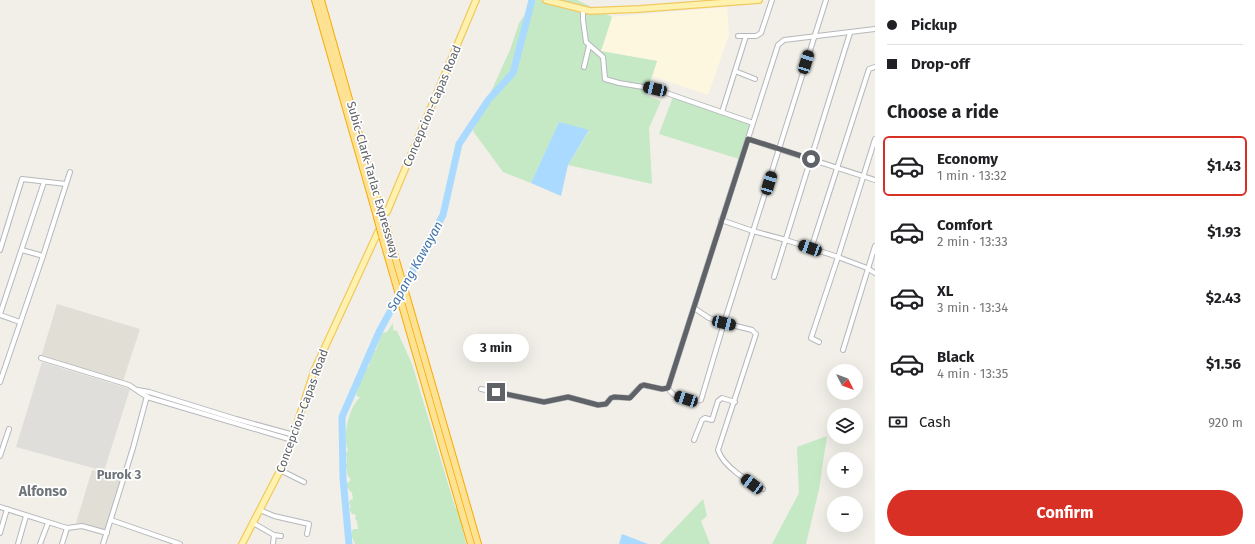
<!DOCTYPE html>
<meta charset="utf-8">
<style>
:root{--surface:#fff;--page:#f6f6f6;--text:#202124;--muted:#757577;--line:#e0e0e0;--accent:#d93025}
body{margin:0;font-family:"Fira Sans",sans-serif;background:var(--page);color:var(--text);height:100vh;display:flex;flex-direction:column;font-size:15px;white-space:nowrap}
*{box-sizing:border-box;margin:0}
p{font-size:13px;color:var(--muted)}
.icon{flex:none;width:22px;height:22px;fill:none;stroke:currentColor;stroke-width:2;stroke-linecap:round;stroke-linejoin:round}
.map{position:relative;flex:1;overflow:hidden}
.sheet{display:flex;flex-direction:column;background:var(--surface);width:380px}
.sheet>*{flex:none}
.top-card{display:grid;align-content:center;height:88px;padding:0 12px;background:var(--surface)}
.needle{width:26px;rotate:132deg}
.tools{position:absolute;left:827px;top:364px;display:grid;gap:8px}
.tools a{display:grid;place-items:center;width:36px;height:36px;border-radius:50%;background:var(--surface);box-shadow:0 4px 16px #0002;font-size:20px}
.end{position:absolute;width:18px;height:18px;margin:-9px;border:5px solid #5f6368;background:#fff;box-shadow:0 0 0 2px #fff}
.from{border-radius:50%}
.bubble{position:absolute;height:28px;border-radius:14px;background:var(--surface);box-shadow:0 4px 16px #0002;font-size:13px;font-weight:700;line-height:28px;text-align:center}
.car{position:absolute;width:12px;height:24px;margin:-12px -6px;border-radius:5px;box-shadow:0 0 3px 1px #0007;background:linear-gradient(#222 24%,#8ab4d8 0 40%,#222 0 76%,#8ab4d8 0 86%,#222 0)}
.top-card b{display:flex;align-items:center;gap:14px;height:38px;font-size:15px}
.top-card b+b{border-top:1px solid var(--line)}
.top-card i{width:10px;height:10px;background:var(--text)}
ul{padding:0;list-style:none}
li{display:flex;align-items:center;gap:12px;height:60px;margin:0 8px 6px;padding:0 4px;border:2px solid transparent;border-radius:6px}
li div{flex:1}
li b{display:block;font-size:15px}
li em{font-style:normal;font-weight:700}
li.active{border-color:var(--accent)}
li>.icon{width:36px;height:36px;stroke-width:1.5}
h2{padding:0 12px;font-size:18px;line-height:48px}
.pay{display:flex;align-items:center;gap:10px;height:44px;padding:0 12px;font-size:15px}
.pay p{margin-inline-start:auto}
.primary-button{display:flex;gap:8px;margin-top:auto;padding:8px 12px}
.primary-button a{flex:1;height:46px;border-radius:24px;background:var(--accent);color:#fff;font-size:16px;font-weight:700;line-height:46px;text-align:center}
main{display:flex;flex:1;min-height:0}
.map>svg:first-child{display:block}
.commercial{fill:#fef7e0}
.industrial{fill:#e0deda}
.education{fill:#e1ded6}
.green{fill:#c5e8c5}
.water{fill:#aadaff}
.lines{fill:none;stroke-linecap:round;stroke-linejoin:round}
.river{stroke:#aadaff;stroke-width:7}
.minor-casing{stroke:#b5b8bc;stroke-width:6}
.major-casing{stroke:#f2c960;stroke-width:8}
.highway-casing{stroke:#f9ab00;stroke-width:8}
.minor{stroke:#fff;stroke-width:4}
.major{stroke:#fff2af;stroke-width:5.5}
.highway{stroke:#fde293;stroke-width:6}
.highway-bridge-casing{stroke:#f9ab00;stroke-width:8;stroke-linecap:butt}
.highway-bridge{stroke:#fde293;stroke-width:6}
.route{stroke:#5f6368;stroke-width:5}
.labels{text-anchor:middle;dominant-baseline:central;stroke-width:3.5;stroke-linejoin:round;paint-order:stroke}
.street-label{font-size:12px;fill:#5f6368;stroke:#fff}
.water-label{font-size:13px;font-style:italic;fill:#4174aa;stroke:#fff}
.neighbourhood-label{font-size:13px;font-weight:bold;fill:#70757a;stroke:#fff}
.quarter-label{font-size:14px;font-weight:bold;fill:#70757a;stroke:#fff}
</style>
<main>
<div class="map">
<svg width="875" height="544" viewBox="0 0 875 544">
<rect width="100%" height="100%" fill="#f1efe8"/>
<path class="commercial" d="M727,7L729,35L708,95L652,76L657,61L601,51L612,17Z"/>
<path class="industrial" d="M42,362L130,389L104,471L16,447Z"/>
<g class="education">
<path d="M57,304L140,329L123,381L41,357Z"/>
<path d="M92,470L122,478L106,532L76,523Z"/>
</g>
<g class="green">
<path d="M536,0H577L612,17L601,51L657,61L646,95L661,101L649,128L652,184L568,165L589,131L559,122L531,183L503,172L473,131L510,50L519,23Z"/>
<path d="M673,97L751,124L739,159L659,134Z"/>
<path d="M393,323V330L397,331L412,364L455,507L458,510L466,544H355L351,534L353,529H358L357,521L355,519L356,515L354,514H352L349,509L351,506L349,504L350,500L353,499L352,493L345,485L351,480L347,474V468L344,467V464L347,463L346,453L348,450C342,439 349,405 360,398L356,395C358,389 359,383 361,378L364,376L363,372L369,366L373,350H376L382,333L387,332Z"/>
<path d="M827,436L819,489L806,544H772L799,493L797,447Z"/>
<path d="M703,499L707,516L701,521L710,544H660Z"/>
</g>
<g class="water">
<path d="M559,122L589,130L568,165L561,196L531,183Z"/>
<path d="M622,534L648,544H619Z"/>
</g>
<g class="lines">
<path class="river" d="M349,544L343,478L342,417L379,332L443,215L459,144L489,99L513,73L532,0"/>
<defs>
<g id="minor">
<path d="M583,11V20L586,42L603,57L605,79L619,83L655,89L753,123"/>
<path d="M738,36H746"/>
<path d="M584,67L589,46"/>
<path d="M735,71L755,79"/>
<path d="M722,112L746,36H756L761,33L772,0"/>
<path d="M748,139L875,180"/>
<path d="M721,220L753,231L786,240L838,257L867,268L875,273"/>
<path d="M811,249L869,69L875,67"/>
<path d="M0,250L22,179L66,184"/>
<path d="M22,250L43,256"/>
<path d="M774,277L850,33"/>
<path d="M0,314L44,182"/>
<path d="M0,315L20,322"/>
<path d="M819,342L811,338L838,257L875,139"/>
<path d="M843,350L875,246"/>
<path d="M41,358L129,385L147,397L292,440"/>
<path d="M0,382L43,256L70,172"/>
<path d="M668,388L778,45L784,40L875,29"/>
<path d="M668,388C673,398 691,403 701,400L724,323L709,318L694,308"/>
<path d="M481,389L544,402L568,397L598,405L606,404L611,398L614,397L629,398L641,386L643,385L662,389L668,388"/>
<path d="M138,390L149,392L236,419L294,435"/>
<path d="M694,440L702,420L705,418L712,420L718,401L722,398L735,402"/>
<path d="M0,456L9,429"/>
<path d="M280,470L304,482"/>
<path d="M763,489C748,482 723,466 718,450L756,334L752,330L724,323L826,0"/>
<path d="M0,507L67,528L82,526L107,533"/>
<path d="M260,510L274,516L309,524L307,534"/>
<path d="M111,520L180,544"/>
<path d="M253,523L274,535L273,544"/>
<path d="M0,533L7,509"/>
<path d="M274,535L281,536"/>
<path d="M18,544L26,516"/>
<path d="M40,544L48,523"/>
<path d="M62,544L67,528"/>
<path d="M103,544L133,448L147,396"/>
</g>
<g id="major">
<path d="M546,0L590,11L639,9L759,0"/>
<path d="M387,212L476,0"/>
<path d="M242,544L285,461L314,371L378,232"/>
</g>
<g id="highway">
<path d="M315,0L377,217"/>
<path d="M321,0L380,209"/>
<path d="M387,229L478,544"/>
<path d="M382,236L471,544"/>
</g>
</defs>
<use href="#minor" class="minor-casing"/>
<use href="#major" class="major-casing"/>
<use href="#highway" class="highway-casing"/>
<use href="#minor" class="minor"/>
<use href="#major" class="major"/>
<use href="#highway" class="highway"/>
<defs>
<g id="highway-bridge">
<path d="M380,209L387,229"/>
<path d="M377,217L382,236"/>
</g>
</defs>
<use href="#highway-bridge" class="highway-bridge-casing"/>
<use href="#highway-bridge" class="highway-bridge"/>
</g>
<g class="lines">
<path class="route" d="M496,392L544,402L568,397L598,405L606,404L611,398L614,397L630,398L641,386L644,385L662,389L668,388L748,139L811,159"/>
</g>
<g class="labels">
<g class="street-label">
<text transform="translate(432 106) rotate(-67)">Concepcion-Capas Road</text>
<text transform="translate(373 180) rotate(74)">Subic-Clark-Tarlac Expressway</text>
<text transform="translate(302 411) rotate(-70)">Concepcion-Capas Road</text>
</g>
<g class="water-label">
<text transform="translate(415 266) rotate(-61)">Sapang Kawayan</text>
</g>
<g class="neighbourhood-label">
<text x="119" y="474">Purok 3</text>
</g>
<g class="quarter-label">
<text x="43" y="491">Alfonso</text>
</g>
</g>
</svg>
<div class="tools">
<a><svg class="needle" viewBox="-14 -14 28 28"><path d="M0-13l5 13h-10z" fill="#e53935"/><path d="M0 13l5-13h-10z" fill="#757577"/></svg></a>
<a><svg class="icon" aria-label="layers" viewBox="0 0 24 24"><path d="M12 4l9 5-9 5-9-5zM3 14l9 5 9-5"/></svg></a>
<a>+</a>
<a>−</a>
</div>
<i class="end from" style="left:811px;top:159px"></i>
<i class="end" style="left:496px;top:392px"></i>
<div class="bubble" style="left:463px;top:334px;width:66px">3 min</div>
<i class="car" style="left:806px;top:62px;rotate:17deg"></i>
<i class="car" style="left:655px;top:89px;rotate:283deg"></i>
<i class="car" style="left:769px;top:183px;rotate:17deg"></i>
<i class="car" style="left:810px;top:248px;rotate:290deg"></i>
<i class="car" style="left:724px;top:323px;rotate:103deg"></i>
<i class="car" style="left:686px;top:399px;rotate:288deg"></i>
<i class="car" style="left:752px;top:484px;rotate:307deg"></i>
</div>
<section class="sheet">
<div class="top-card">
<b><i class="from"></i>Pickup</b>
<b><i></i>Drop-off</b>
</div>
<h2>Choose a ride</h2>
<ul>
<li class="active"><svg class="icon" aria-label="car" viewBox="0 0 24 24"><path d="M5 17H2v-5l4-1 3-4h7l3 4 3 1v5h-3M9 17h6M6 11h13"/><circle cx="7" cy="17" r="2"/><circle cx="17" cy="17" r="2"/></svg><div><b>Economy</b><p>1 min · 13:32</p></div><em>$1.43</em></li>
<li><svg class="icon" aria-label="car" viewBox="0 0 24 24"><path d="M5 17H2v-5l4-1 3-4h7l3 4 3 1v5h-3M9 17h6M6 11h13"/><circle cx="7" cy="17" r="2"/><circle cx="17" cy="17" r="2"/></svg><div><b>Comfort</b><p>2 min · 13:33</p></div><em>$1.93</em></li>
<li><svg class="icon" aria-label="car" viewBox="0 0 24 24"><path d="M5 17H2v-5l4-1 3-4h7l3 4 3 1v5h-3M9 17h6M6 11h13"/><circle cx="7" cy="17" r="2"/><circle cx="17" cy="17" r="2"/></svg><div><b>XL</b><p>3 min · 13:34</p></div><em>$2.43</em></li>
<li><svg class="icon" aria-label="car" viewBox="0 0 24 24"><path d="M5 17H2v-5l4-1 3-4h7l3 4 3 1v5h-3M9 17h6M6 11h13"/><circle cx="7" cy="17" r="2"/><circle cx="17" cy="17" r="2"/></svg><div><b>Black</b><p>4 min · 13:35</p></div><em>$1.56</em></li>
</ul>
<div class="pay"><svg class="icon" aria-label="cash" viewBox="0 0 24 24"><path d="M3 7h18v10H3z"/><circle cx="12" cy="12" r="2"/></svg>Cash<p>920 m</p></div>
<div class="primary-button"><a>Confirm</a></div>
</section>
</main>
